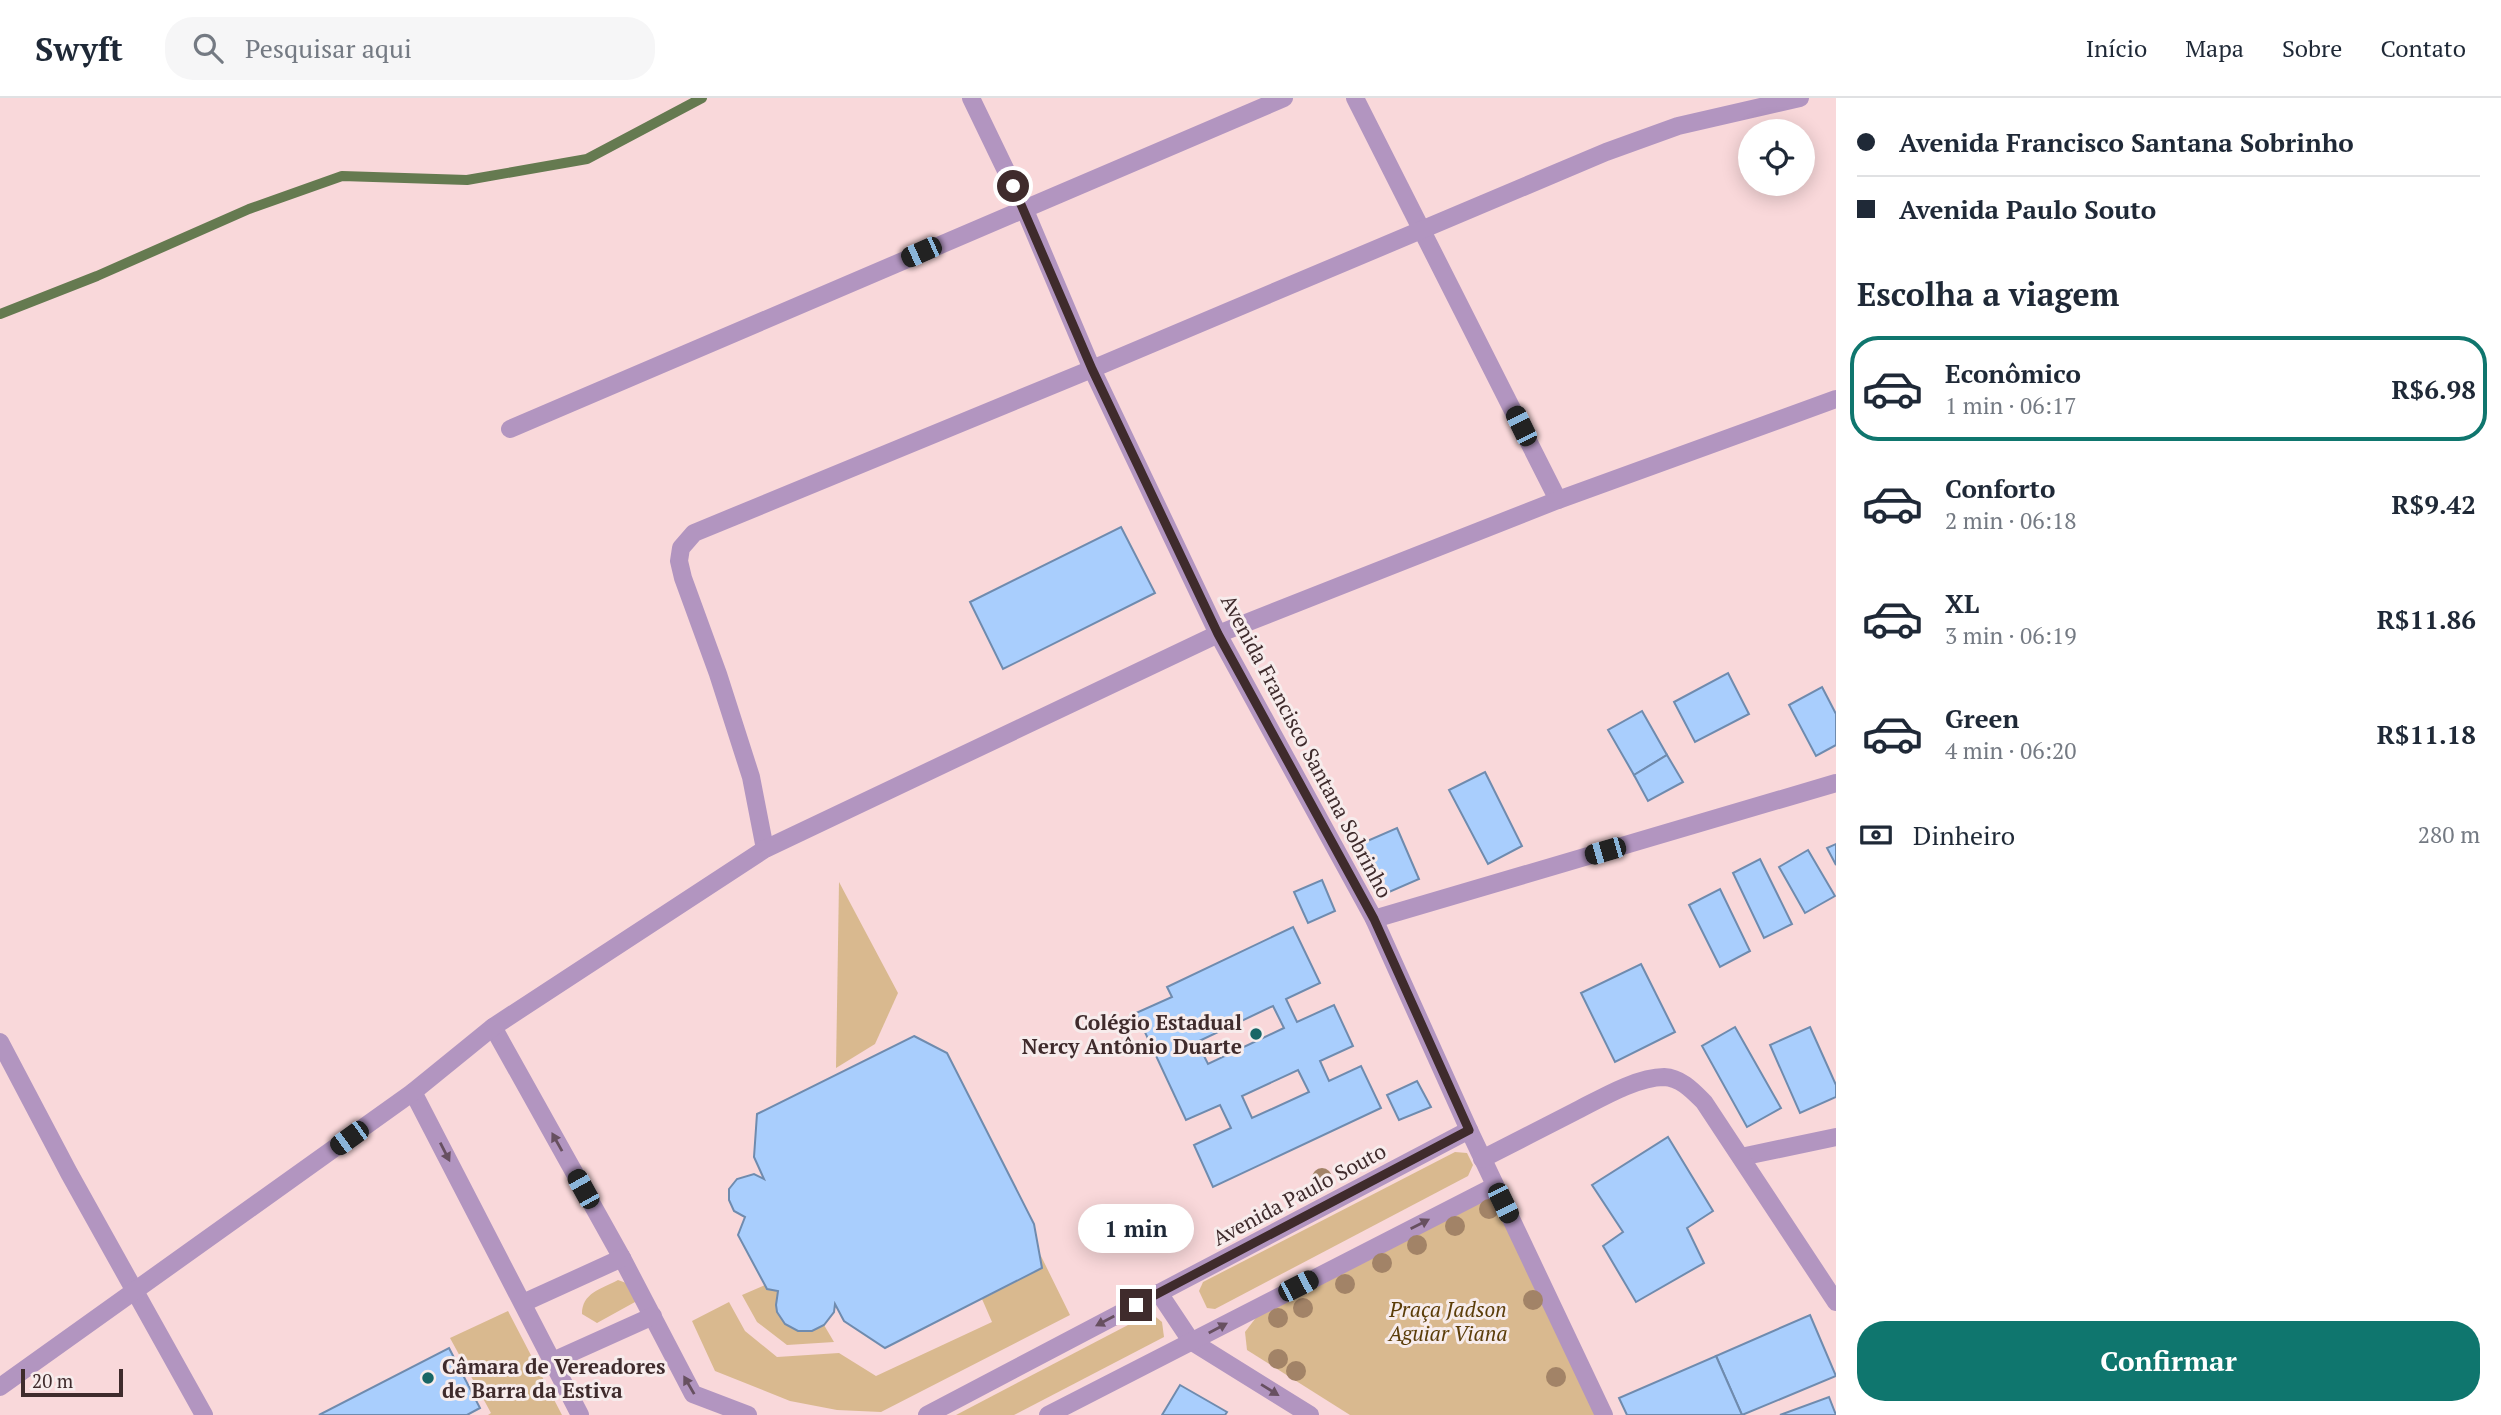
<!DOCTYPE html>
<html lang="pt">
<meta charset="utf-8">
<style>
:root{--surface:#fff;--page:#f6f6f7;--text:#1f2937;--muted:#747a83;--line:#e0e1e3;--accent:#0f766e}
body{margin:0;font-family:"PT Serif",serif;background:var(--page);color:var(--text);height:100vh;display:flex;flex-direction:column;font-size:26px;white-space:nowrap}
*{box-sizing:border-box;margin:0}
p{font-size:23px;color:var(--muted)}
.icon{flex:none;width:38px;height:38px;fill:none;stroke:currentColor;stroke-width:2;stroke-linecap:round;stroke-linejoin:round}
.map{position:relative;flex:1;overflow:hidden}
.sheet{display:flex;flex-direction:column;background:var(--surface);width:665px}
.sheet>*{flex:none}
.banner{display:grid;align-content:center;height:154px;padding:0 21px;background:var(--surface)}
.tools{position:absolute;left:1738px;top:21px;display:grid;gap:14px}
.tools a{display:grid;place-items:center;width:77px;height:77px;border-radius:50%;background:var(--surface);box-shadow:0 4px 18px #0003;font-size:35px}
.scale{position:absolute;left:21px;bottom:18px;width:102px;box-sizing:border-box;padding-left:7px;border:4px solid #3f2b2c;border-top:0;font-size:19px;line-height:24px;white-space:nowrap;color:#3f2b2c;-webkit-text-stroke:5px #f7ecec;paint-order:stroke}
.end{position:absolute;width:32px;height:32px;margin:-16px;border:9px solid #3f2b2c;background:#fff;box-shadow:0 0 0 4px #fff}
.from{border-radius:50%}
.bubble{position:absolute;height:49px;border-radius:24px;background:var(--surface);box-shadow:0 4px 18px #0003;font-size:23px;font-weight:800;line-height:49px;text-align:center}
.car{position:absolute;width:21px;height:42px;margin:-21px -10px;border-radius:9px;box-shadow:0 0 5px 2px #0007;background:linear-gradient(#222 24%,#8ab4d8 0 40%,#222 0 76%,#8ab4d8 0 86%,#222 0)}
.banner b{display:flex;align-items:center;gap:24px;height:66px;font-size:26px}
.banner b+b{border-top:2px solid var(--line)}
.banner i{width:18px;height:18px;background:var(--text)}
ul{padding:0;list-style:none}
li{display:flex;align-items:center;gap:21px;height:105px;margin:0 14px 10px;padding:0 7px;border:4px solid transparent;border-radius:28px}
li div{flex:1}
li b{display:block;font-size:26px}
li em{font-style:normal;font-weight:800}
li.active{border-color:var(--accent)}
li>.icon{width:63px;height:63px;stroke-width:1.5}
h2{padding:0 21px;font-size:32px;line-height:84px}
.pay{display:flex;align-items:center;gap:18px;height:77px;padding:0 21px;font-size:26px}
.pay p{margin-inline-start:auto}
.cta{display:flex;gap:14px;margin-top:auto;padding:14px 21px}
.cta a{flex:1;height:80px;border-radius:28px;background:var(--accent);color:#fff;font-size:28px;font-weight:800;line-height:80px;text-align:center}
header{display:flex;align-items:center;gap:42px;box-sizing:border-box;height:98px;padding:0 35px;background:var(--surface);border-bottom:2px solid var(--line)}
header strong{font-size:33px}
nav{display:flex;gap:38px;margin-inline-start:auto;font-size:24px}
.search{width:490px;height:63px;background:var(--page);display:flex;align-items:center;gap:18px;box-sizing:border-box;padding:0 24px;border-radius:28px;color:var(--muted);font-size:26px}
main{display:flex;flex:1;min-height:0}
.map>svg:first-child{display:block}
.green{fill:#d9b98f}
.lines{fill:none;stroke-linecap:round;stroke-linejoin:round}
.stream{stroke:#657a50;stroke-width:10}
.building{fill:#a9cefd;stroke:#6f8bae;stroke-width:2;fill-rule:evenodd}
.minor{stroke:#b295c0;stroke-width:18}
.tree{fill:#a28367}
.oneway{fill:#675060}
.route{stroke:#3f2b2c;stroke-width:9}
.poi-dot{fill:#186666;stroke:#f7ecec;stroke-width:2.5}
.labels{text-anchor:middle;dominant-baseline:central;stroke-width:6;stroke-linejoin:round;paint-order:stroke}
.street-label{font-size:21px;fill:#3f2b2c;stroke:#f7ecec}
.poi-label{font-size:21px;font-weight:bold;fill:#3f2b2c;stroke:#f7ecec;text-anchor:end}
.park-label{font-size:21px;font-style:italic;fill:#5b3d09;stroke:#f7ecec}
</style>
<header>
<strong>Swyft</strong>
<div class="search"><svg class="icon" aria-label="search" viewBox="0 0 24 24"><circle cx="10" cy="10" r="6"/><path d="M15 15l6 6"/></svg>Pesquisar aqui</div>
<nav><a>Início</a><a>Mapa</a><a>Sobre</a><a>Contato</a></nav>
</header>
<main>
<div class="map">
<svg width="1836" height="1317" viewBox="0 0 1836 1317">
<rect width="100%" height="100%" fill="#f9d8da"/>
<g class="green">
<path d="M839,784L898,895L875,946L836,970Z"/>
<path d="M1455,1054L1467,1055L1473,1067L1468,1078L1215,1211L1207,1210L1199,1193L1203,1184Z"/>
<path d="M1493,1097L1596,1317H1350L1247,1252L1245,1234L1258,1217Z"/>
<path d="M1040,1156L1070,1217L881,1314L837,1312L790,1303L715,1273L692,1223L729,1204L745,1233L777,1259L839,1255L876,1278L992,1224L982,1201L1042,1170Z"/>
<path d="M618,1182L629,1186L636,1198L635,1204L597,1225L582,1216C582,1195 601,1191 618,1182Z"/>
<path d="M765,1187L767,1191L778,1193C769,1223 799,1244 824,1227L834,1244L787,1247L757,1224L742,1197Z"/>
<path d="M508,1213L562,1317H488L491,1315L450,1240Z"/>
<path d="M1151,1215L1162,1224L1164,1239L1014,1317H956Z"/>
</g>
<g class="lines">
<path class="stream" d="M0,216L97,178L249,111L342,78L467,82L587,61L702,0"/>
</g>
<g class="building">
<path d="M1121,429L1155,495L1003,571L970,504Z"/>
<path d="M1728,575L1749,616L1695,644L1674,604Z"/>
<path d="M1822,589L1836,616V647L1816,658L1789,607Z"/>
<path d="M1642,613L1667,657L1634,677L1608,632Z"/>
<path d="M1667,657L1683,684L1648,703L1634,677Z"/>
<path d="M1485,674L1522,748L1488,766L1449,692Z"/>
<path d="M1397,730L1419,781L1380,798L1358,747Z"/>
<path d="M1836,746V767L1827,750Z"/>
<path d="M1808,752L1835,798L1805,815L1779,769Z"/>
<path d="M1760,761L1792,826L1764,840L1733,775Z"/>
<path d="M1322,782L1335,813L1308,825L1294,794Z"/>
<path d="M1720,791L1750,853L1720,869L1689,807Z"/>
<path d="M1293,829L1320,885L1286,901L1297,924L1334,907L1353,948L1320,963L1329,983L1361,968L1381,1010L1213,1089L1194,1047L1231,1030L1220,1007L1186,1022L1136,915L1172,899L1167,889ZM1273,908L1284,930L1208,966L1197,944ZM1298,972L1309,994L1252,1020L1242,998Z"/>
<path d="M1641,866L1675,934L1615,964L1581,895Z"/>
<path d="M1735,929L1781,1010L1747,1029L1702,948Z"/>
<path d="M1810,929L1836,987V999L1800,1015L1770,947Z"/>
<path d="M914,938L947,955L1034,1126L1042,1170L885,1250L844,1223L835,1206L834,1214L824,1227L812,1233H798L785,1226L777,1214L776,1207L778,1193L767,1191L738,1137L745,1119L734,1113L729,1102V1091L737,1081L754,1076L764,1081L754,1059L757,1016Z"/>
<path d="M1417,983L1431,1009L1399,1022L1387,997Z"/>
<path d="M1668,1039L1713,1113L1687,1130L1704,1165L1636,1204L1603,1148L1623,1134L1592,1087Z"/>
<path d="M1810,1217L1836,1278L1742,1317L1716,1258Z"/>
<path d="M449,1250L480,1310L467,1317H319Z"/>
<path d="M1716,1258L1742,1317H1627L1619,1300Z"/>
<path d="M1180,1287L1227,1314L1225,1317H1162Z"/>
<path d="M1829,1299L1836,1317H1780Z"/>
</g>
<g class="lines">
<g class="minor">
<path d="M971,0L1024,110L1092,271L1218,536L1374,821L1469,1032L1604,1317"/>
<path d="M1355,0L1558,402"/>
<path d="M510,331L1284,0"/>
<path d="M765,751L751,679L718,576L683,480L679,463L681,450L694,435L1092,271L1606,54L1678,28L1800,0"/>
<path d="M1374,821L1836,685"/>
<path d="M493,929L622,1160L693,1296L748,1317"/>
<path d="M0,944L69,1075L204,1317"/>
<path d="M413,994L580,1317"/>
<path d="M1741,1059L1836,1039"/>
<path d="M1482,1061C1513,1045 1543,1030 1574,1014C1598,1002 1636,979 1664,979C1681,980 1692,992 1704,1004L1836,1204"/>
<path d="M1159,1195L1191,1243L1310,1317"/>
<path d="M523,1205L622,1160"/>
<path d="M553,1263L653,1218"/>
<path d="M0,1289L413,994L493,929L765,751L1218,536L1558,402L1836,301"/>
<path d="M927,1317L1469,1032"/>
<path d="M1048,1317L1495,1088"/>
</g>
</g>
<g class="tree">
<circle cx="1322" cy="1080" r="10"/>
<circle cx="1489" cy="1111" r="10"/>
<circle cx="1455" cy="1128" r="10"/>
<circle cx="1417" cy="1147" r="10"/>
<circle cx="1382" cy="1165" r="10"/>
<circle cx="1345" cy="1186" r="10"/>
<circle cx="1533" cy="1202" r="10"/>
<circle cx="1303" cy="1210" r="10"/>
<circle cx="1278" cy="1220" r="10"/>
<circle cx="1278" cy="1261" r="10"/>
<circle cx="1296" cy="1273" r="10"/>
<circle cx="1556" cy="1279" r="10"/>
</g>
<defs><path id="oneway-solid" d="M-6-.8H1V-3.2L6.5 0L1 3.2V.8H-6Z" transform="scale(1.75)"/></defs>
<g class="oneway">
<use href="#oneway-solid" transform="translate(557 1044) rotate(-119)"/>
<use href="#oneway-solid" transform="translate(445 1054) rotate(63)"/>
<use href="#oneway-solid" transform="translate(1420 1126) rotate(-27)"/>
<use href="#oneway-solid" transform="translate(1105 1223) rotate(152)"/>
<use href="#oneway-solid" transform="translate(1218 1230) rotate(-28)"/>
<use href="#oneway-solid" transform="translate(689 1287) rotate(-120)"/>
<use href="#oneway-solid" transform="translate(1270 1292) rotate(32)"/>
</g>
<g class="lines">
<path class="route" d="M1013,88L1092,271L1218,536L1374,821L1469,1032L1136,1207"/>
</g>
<g class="poi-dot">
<circle cx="1256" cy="936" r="7"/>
<circle cx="428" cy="1280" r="7"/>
</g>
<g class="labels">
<g class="street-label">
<text transform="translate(1307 648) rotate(62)">Avenida Francisco Santana Sobrinho</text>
<text transform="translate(1299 1096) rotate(-28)">Avenida Paulo Souto</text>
</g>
<g class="poi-label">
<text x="1242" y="924">Colégio Estadual<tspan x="1242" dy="24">Nercy Antônio Duarte</tspan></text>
<text x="442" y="1268" text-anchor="start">Câmara de Vereadores<tspan x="442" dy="24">de Barra da Estiva</tspan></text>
</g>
<g class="park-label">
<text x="1448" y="1211">Praça Jadson<tspan x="1448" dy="24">Aguiar Viana</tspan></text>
</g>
</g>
</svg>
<div class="tools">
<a><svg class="icon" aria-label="locate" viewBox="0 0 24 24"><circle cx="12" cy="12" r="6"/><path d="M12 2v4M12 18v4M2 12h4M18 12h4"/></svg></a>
</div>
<div class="scale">20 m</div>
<i class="end from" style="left:1013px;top:88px"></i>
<i class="end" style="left:1136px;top:1207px"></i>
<div class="bubble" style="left:1078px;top:1106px;width:116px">1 min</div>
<i class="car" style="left:921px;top:154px;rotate:246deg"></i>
<i class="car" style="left:1521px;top:328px;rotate:334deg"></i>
<i class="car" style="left:1605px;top:753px;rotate:254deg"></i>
<i class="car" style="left:349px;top:1040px;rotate:234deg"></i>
<i class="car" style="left:583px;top:1091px;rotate:331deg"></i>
<i class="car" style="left:1503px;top:1105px;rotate:154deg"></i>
<i class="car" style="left:1298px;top:1188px;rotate:63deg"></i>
</div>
<section class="sheet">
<div class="banner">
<b><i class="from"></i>Avenida Francisco Santana Sobrinho</b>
<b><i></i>Avenida Paulo Souto</b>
</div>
<h2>Escolha a viagem</h2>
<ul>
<li class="active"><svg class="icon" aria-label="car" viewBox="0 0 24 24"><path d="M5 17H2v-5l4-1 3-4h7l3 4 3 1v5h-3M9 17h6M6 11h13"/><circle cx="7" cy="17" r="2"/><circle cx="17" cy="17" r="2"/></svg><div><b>Econômico</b><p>1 min · 06:17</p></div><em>R$6.98</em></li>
<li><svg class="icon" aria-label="car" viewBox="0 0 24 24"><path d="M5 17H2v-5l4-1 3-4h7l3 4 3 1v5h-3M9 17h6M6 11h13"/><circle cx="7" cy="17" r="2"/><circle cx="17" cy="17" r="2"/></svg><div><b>Conforto</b><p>2 min · 06:18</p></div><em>R$9.42</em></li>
<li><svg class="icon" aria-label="car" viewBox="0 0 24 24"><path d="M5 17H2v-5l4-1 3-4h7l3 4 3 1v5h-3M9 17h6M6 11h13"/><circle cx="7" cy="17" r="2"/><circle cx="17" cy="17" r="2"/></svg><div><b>XL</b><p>3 min · 06:19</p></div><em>R$11.86</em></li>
<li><svg class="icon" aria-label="car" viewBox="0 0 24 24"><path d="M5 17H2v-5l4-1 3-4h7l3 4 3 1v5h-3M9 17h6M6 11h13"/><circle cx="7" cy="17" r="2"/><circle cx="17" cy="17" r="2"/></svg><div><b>Green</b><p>4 min · 06:20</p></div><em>R$11.18</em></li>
</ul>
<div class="pay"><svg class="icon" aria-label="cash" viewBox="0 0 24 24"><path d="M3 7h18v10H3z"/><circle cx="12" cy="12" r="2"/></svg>Dinheiro<p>280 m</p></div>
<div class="cta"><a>Confirmar</a></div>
</section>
</main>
